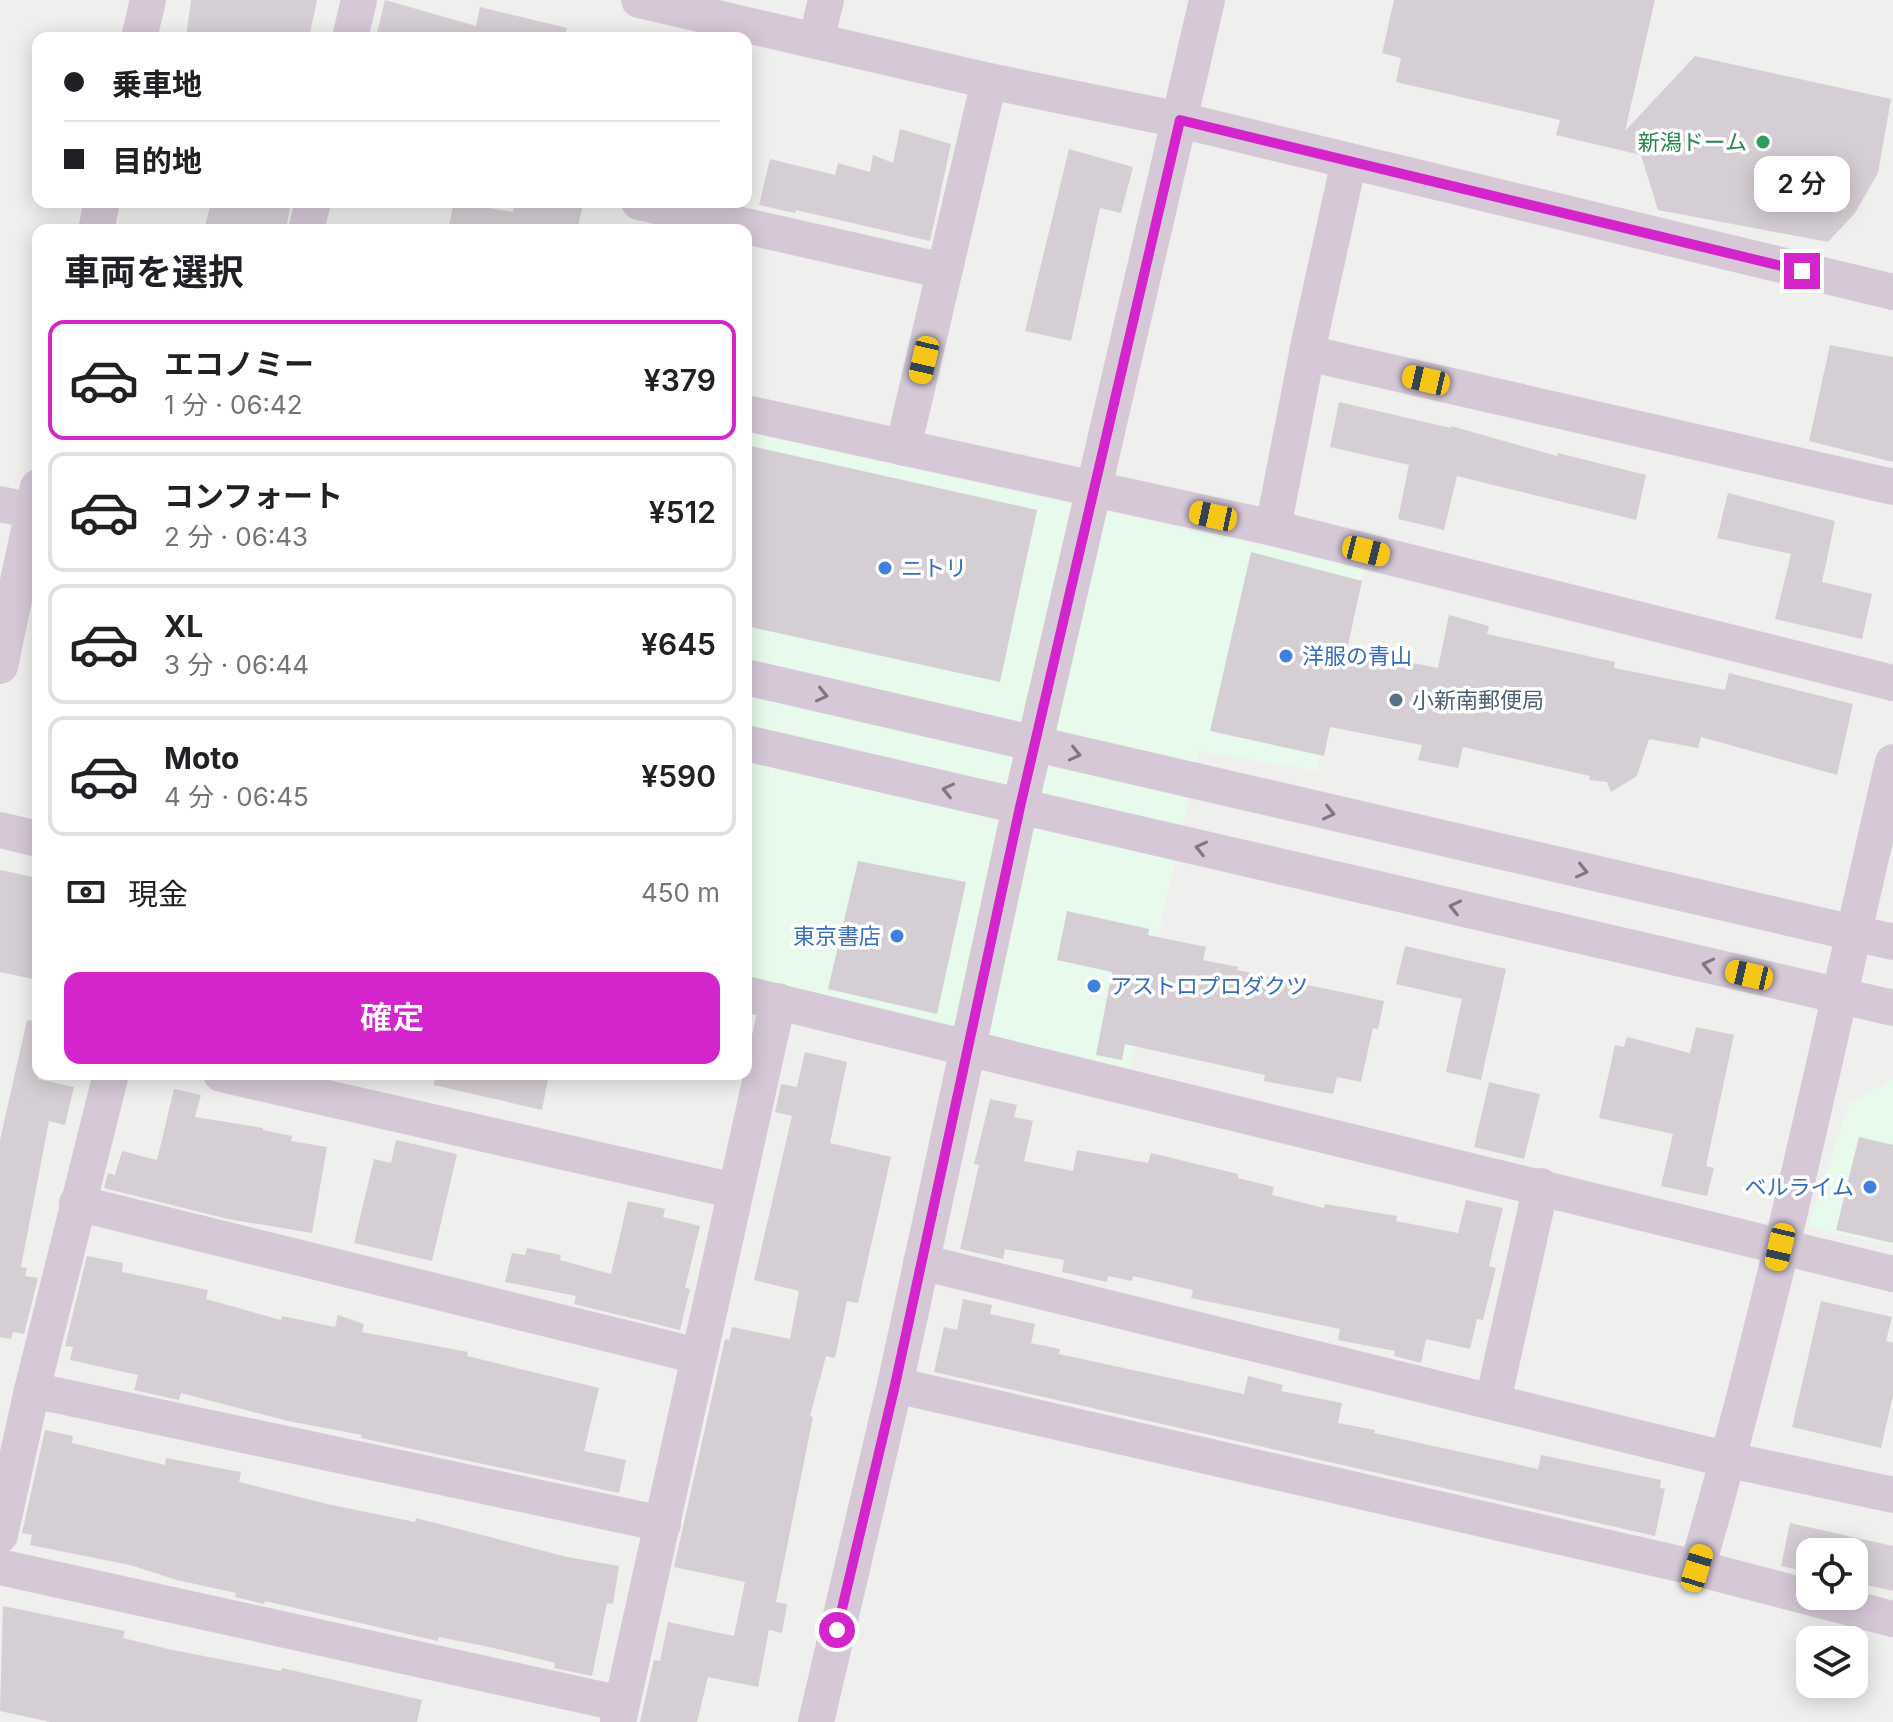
<!DOCTYPE html>
<html lang="ja">
<meta charset="utf-8">
<style>
:root{--surface:#fff;--page:#f6f6f6;--text:#202124;--muted:#757577;--line:#e0e0e0;--accent:#d424cb}
body{margin:0;font-family:Inter,"Noto Sans JP",sans-serif;background:var(--page);color:var(--text);height:100vh;display:flex;flex-direction:column;font-size:30px;white-space:nowrap}
*{box-sizing:border-box;margin:0}
p{font-size:26px;color:var(--muted)}
.icon{flex:none;width:44px;height:44px;fill:none;stroke:currentColor;stroke-width:2;stroke-linecap:round;stroke-linejoin:round}
.map{position:relative;flex:1;overflow:hidden}
.panel{position:absolute;left:32px;top:224px;width:720px;height:856px;display:flex;flex-direction:column;background:var(--surface);border-radius:16px;box-shadow:0 4px 20px #0003}
.panel>*{flex:none}
.guide{position:absolute;left:32px;top:32px;width:720px;height:176px;border-radius:16px;box-shadow:0 4px 20px #0003;display:grid;align-content:center;height:176px;padding:0 32px;background:var(--surface)}
.tools{position:absolute;left:1796px;top:1538px;display:grid;gap:16px}
.tools a{display:grid;place-items:center;width:72px;height:72px;border-radius:16px;background:var(--surface);box-shadow:0 4px 20px #0003;font-size:40px}
.end{position:absolute;width:36px;height:36px;margin:-18px;border:10px solid #d424cb;background:#fff;box-shadow:0 0 0 4px #fff}
.from{border-radius:50%}
.bubble{position:absolute;height:56px;border-radius:16px;background:var(--surface);box-shadow:0 4px 20px #0003;font-size:26px;font-weight:600;line-height:56px;text-align:center}
.car{position:absolute;width:24px;height:48px;margin:-24px -12px;border-radius:10px;box-shadow:0 0 6px 2px #0007;background:linear-gradient(#f5c518 24%,#345 0 40%,#f5c518 0 76%,#345 0 86%,#f5c518 0)}
.guide b{display:flex;align-items:center;gap:28px;height:76px;font-size:30px}
.guide b+b{border-top:2px solid var(--line)}
.guide i{width:20px;height:20px;background:var(--text)}
ul{padding:0;list-style:none}
li{display:flex;align-items:center;gap:24px;height:120px;margin:0 16px 12px;padding:0 16px;border:4px solid var(--line);border-radius:16px}
li div{flex:1}
li b{display:block;font-size:30px}
li em{font-style:normal;font-weight:600}
li.on{border-color:var(--accent)}
li>.icon{width:72px;height:72px;stroke-width:1.5}
h2{padding:0 32px;font-size:36px;line-height:96px}
.pay{display:flex;align-items:center;gap:20px;height:88px;padding:0 32px;font-size:30px}
.pay p{margin-inline-start:auto}
.primary-button{display:flex;gap:16px;margin-top:auto;padding:16px 32px}
.primary-button a{flex:1;height:92px;border-radius:16px;background:var(--accent);color:#fff;font-size:32px;font-weight:600;line-height:92px;text-align:center}
.map>svg:first-child{display:block}
.commercial{fill:#e7faeb}
.building{fill:#d5ced4}
.lines{fill:none;stroke-linecap:round;stroke-linejoin:round}
.minor{stroke:#d6c8d7;stroke-width:36}
.oneway{stroke:#857486}
.route{stroke:#d424cb;stroke-width:10}
.leisure-dot{fill:#2e9e5b;stroke:#fff;stroke-width:3}
.shop-dot{fill:#3f7fe0;stroke:#fff;stroke-width:3}
.service-dot{fill:#5c6f8a;stroke:#fff;stroke-width:3}
.labels{text-anchor:middle;dominant-baseline:central;stroke-width:7;stroke-linejoin:round;paint-order:stroke}
.leisure-label{font-size:22px;fill:#27864d;stroke:#fff;text-anchor:end}
.shop-label{font-size:22px;fill:#366cbe;stroke:#fff;text-anchor:start}
.service-label{font-size:22px;fill:#4e5e75;stroke:#fff;text-anchor:start}
</style>
<div class="map">
<svg width="1893" height="1722" viewBox="0 0 1893 1722">
<rect width="100%" height="100%" fill="#eff0ee"/>
<g class="commercial">
<path d="M746,432L1364,568L1317,771L1199,751L1129,1070L746,980Z"/>
<path d="M1893,1079V1246L1808,1227L1848,1105Z"/>
</g>
<g class="building">
<path d="M191,0H317L309,38H186Z"/>
<path d="M385,0L476,26L480,7L567,28L565,38H376Z"/>
<path d="M1394,0H1655L1625,131L1695,56L1891,99L1878,173L1855,213L1828,242L1658,210L1641,155L1556,135L1560,120L1396,82L1401,58L1382,53Z"/>
<path d="M900,129L951,144L930,241L796,210L795,213L759,205L770,159L835,175L838,163L870,172L873,155L893,163Z"/>
<path d="M1069,149L1133,167L1121,213L1100,208L1071,341L1025,331Z"/>
<path d="M235,202H291L286,230H204L211,203L233,208Z"/>
<path d="M454,202L513,212L515,202H569L583,205L577,230H448Z"/>
<path d="M1830,345L1893,357V462L1809,441Z"/>
<path d="M1339,402L1451,428V426L1557,456L1558,453L1646,475L1636,520L1457,476L1444,530L1398,519L1409,465L1330,447Z"/>
<path d="M746,445L1037,510L1000,682L746,626Z"/>
<path d="M1728,493L1835,521L1822,582L1872,594L1862,639L1775,619L1791,554L1717,538Z"/>
<path d="M1251,552L1362,581L1347,650L1438,668L1449,615L1489,626L1487,634L1615,662L1614,668L1725,690L1729,673L1853,704L1837,775L1701,737L1698,748L1649,739L1637,776L1611,792L1607,782L1589,780L1590,776L1463,747L1458,768L1418,760L1422,745L1330,727L1324,756L1210,731Z"/>
<path d="M858,861L966,882L937,1014L828,989Z"/>
<path d="M0,870L38,878V980L0,972Z"/>
<path d="M1067,911L1149,929L1148,935L1206,947L1203,960L1238,967L1237,970L1384,1001L1378,1029L1373,1028L1361,1082L1337,1077L1333,1094L1264,1081L1265,1075L1125,1044L1122,1060L1096,1055L1112,972L1057,960Z"/>
<path d="M1405,946L1506,969L1481,1080L1446,1072L1462,999L1396,984Z"/>
<path d="M27,1020L38,1021V1079L74,1087L65,1125L49,1121L21,1267L27,1268L25,1276L38,1278L24,1334L13,1332L11,1339L0,1337V1140Z"/>
<path d="M1696,1027L1734,1035L1706,1166L1714,1168L1707,1196L1661,1186L1673,1134L1599,1118L1615,1045L1624,1047L1627,1037L1690,1053Z"/>
<path d="M805,1052L847,1062L830,1143L891,1157L858,1303L847,1301L835,1358L826,1356L810,1416L813,1417L776,1602L787,1604L782,1633L769,1630L758,1687L708,1677L697,1722H640L654,1660L660,1661L668,1622L734,1636L745,1582L674,1567L725,1339L729,1340L732,1327L790,1339L799,1291L754,1280L792,1116L775,1112L781,1084L797,1087Z"/>
<path d="M435,1074H549L542,1110L434,1085Z"/>
<path d="M1489,1082L1540,1094L1524,1159L1474,1147Z"/>
<path d="M174,1089L201,1095L195,1117L263,1128V1130L292,1136L291,1141L327,1147L312,1233L228,1219L104,1188L108,1173L115,1175L122,1151L157,1160Z"/>
<path d="M990,1099L1017,1105L1014,1117L1033,1121L1024,1161L1073,1171L1077,1150L1148,1163L1151,1153L1238,1174V1178L1274,1187L1272,1195L1324,1208L1325,1204L1397,1216L1396,1221L1458,1233L1466,1200L1503,1208L1489,1266L1496,1268L1483,1320L1477,1319L1470,1349L1426,1339L1421,1363L1394,1356L1395,1351L1338,1340L1340,1329L1191,1298L1193,1290L1133,1276L1132,1281L1108,1276L1107,1282L1062,1272L1064,1260L1005,1249L1003,1259L960,1249L979,1165L974,1164Z"/>
<path d="M1859,1137L1893,1145V1243L1836,1230Z"/>
<path d="M396,1140L457,1154L432,1261L354,1243L374,1159L391,1163Z"/>
<path d="M628,1201L665,1209L663,1217L700,1226L685,1288L690,1289L680,1330L574,1304L576,1296L505,1282L512,1253L525,1255L527,1248L561,1255L560,1260L611,1274Z"/>
<path d="M87,1256L123,1263L122,1272L208,1290L206,1299L281,1320L282,1316L335,1327L338,1315L364,1324L362,1332L468,1352L467,1356L599,1388L584,1451L626,1460L619,1493L361,1438L362,1435L288,1421L181,1393L179,1400L134,1390L138,1375L70,1360L73,1347L65,1346Z"/>
<path d="M963,1299L992,1305L990,1314L1035,1324L1031,1343L1060,1349L1059,1354L1244,1394L1248,1376L1283,1385L1281,1391L1342,1403L1338,1423L1375,1430L1374,1433L1538,1469L1541,1455L1661,1480L1660,1488L1665,1489L1655,1536L934,1372L944,1327L957,1330Z"/>
<path d="M1821,1301L1892,1317L1886,1341L1893,1343V1395L1881,1448L1792,1427Z"/>
<path d="M45,1430L73,1436L72,1443L165,1465L166,1458L224,1469L241,1472L239,1482L327,1504L415,1522L416,1518L567,1557L619,1566L613,1604L607,1603L592,1676L554,1668L555,1663L489,1647L439,1637L438,1641L265,1601L264,1604L235,1597L236,1593L177,1580L130,1565L30,1545L32,1535L22,1533Z"/>
<path d="M1790,1523L1893,1546V1591L1854,1582V1552H1810V1572L1781,1566Z"/>
<path d="M3,1606L125,1631L123,1638L168,1649L281,1671L282,1668L422,1700L417,1722H50L0,1711Z"/>
</g>
<g class="lines">
<g class="minor">
<path d="M639,0L989,81L1180,120L1893,292"/>
<path d="M139,38L148,0"/>
<path d="M350,38L359,0"/>
<path d="M816,41L826,0"/>
<path d="M639,202L944,271"/>
<path d="M96,230L102,202"/>
<path d="M306,230L313,202"/>
<path d="M1307,353L1893,487"/>
<path d="M746,413L1273,528L1893,683"/>
<path d="M903,448L989,81"/>
<path d="M0,504L38,512"/>
<path d="M1273,528L1310,338L1349,161"/>
<path d="M0,666L38,487"/>
<path d="M746,677L1893,942"/>
<path d="M746,743L1893,1008"/>
<path d="M0,830L38,839"/>
<path d="M746,994L1893,1274"/>
<path d="M221,1074L735,1191"/>
<path d="M77,1203L698,1356"/>
<path d="M921,1262L1729,1460L1893,1495"/>
<path d="M895,1385L1697,1568L1893,1619"/>
<path d="M32,1390L663,1524"/>
<path d="M1493,1401L1541,1186"/>
<path d="M0,1535L32,1390L111,1074"/>
<path d="M0,1567L622,1704"/>
<path d="M1697,1568C1775,1303 1830,1031 1893,762"/>
<path d="M618,1722L778,1001"/>
<path d="M816,1722L895,1385L1020,807L1207,0"/>
</g>
</g>
<defs><path id="oneway-chevron" d="M-2-3.5L2.5 0L-2 3.5" fill="none" stroke-width="1.6" stroke-linecap="round" stroke-linejoin="round" transform="scale(2)"/></defs>
<g class="oneway">
<use href="#oneway-chevron" transform="translate(822 695) rotate(13)"/>
<use href="#oneway-chevron" transform="translate(1075 754) rotate(13)"/>
<use href="#oneway-chevron" transform="translate(948 790) rotate(-167)"/>
<use href="#oneway-chevron" transform="translate(1329 813) rotate(13)"/>
<use href="#oneway-chevron" transform="translate(1201 848) rotate(-167)"/>
<use href="#oneway-chevron" transform="translate(1582 871) rotate(13)"/>
<use href="#oneway-chevron" transform="translate(1455 907) rotate(-167)"/>
<use href="#oneway-chevron" transform="translate(1708 965) rotate(-167)"/>
</g>
<g class="lines">
<path class="route" d="M837,1630L895,1385L1020,807L1180,120L1802,271"/>
</g>
<circle class="leisure-dot" cx="1763" cy="142" r="8"/>
<g class="shop-dot">
<circle cx="885" cy="568" r="8"/>
<circle cx="1286" cy="656" r="8"/>
<circle cx="897" cy="936" r="8"/>
<circle cx="1094" cy="986" r="8"/>
<circle cx="1870" cy="1187" r="8"/>
</g>
<circle class="service-dot" cx="1396" cy="700" r="8"/>
<g class="labels">
<g class="leisure-label">
<text x="1747" y="142">新潟ドーム</text>
</g>
<g class="shop-label">
<text x="901" y="568">ニトリ</text>
<text x="1302" y="656">洋服の青山</text>
<text x="881" y="936" text-anchor="end">東京書店</text>
<text x="1110" y="986">アストロプロダクツ</text>
<text x="1854" y="1187" text-anchor="end">ベルライム</text>
</g>
<g class="service-label">
<text x="1412" y="700">小新南郵便局</text>
</g>
</g>
</svg>
<div class="tools">
<a><svg class="icon" aria-label="locate" viewBox="0 0 24 24"><circle cx="12" cy="12" r="6"/><path d="M12 2v4M12 18v4M2 12h4M18 12h4"/></svg></a>
<a><svg class="icon" aria-label="layers" viewBox="0 0 24 24"><path d="M12 4l9 5-9 5-9-5zM3 14l9 5 9-5"/></svg></a>
</div>
<i class="end from" style="left:837px;top:1630px"></i>
<i class="end" style="left:1802px;top:271px"></i>
<div class="bubble" style="left:1754px;top:156px;width:96px">2 分</div>
<i class="car" style="left:924px;top:360px;rotate:193deg"></i>
<i class="car" style="left:1426px;top:380px;rotate:283deg"></i>
<i class="car" style="left:1213px;top:516px;rotate:282deg"></i>
<i class="car" style="left:1366px;top:551px;rotate:104deg"></i>
<i class="car" style="left:1749px;top:975px;rotate:283deg"></i>
<i class="car" style="left:1780px;top:1247px;rotate:193deg"></i>
<i class="car" style="left:1697px;top:1568px;rotate:17deg"></i>
<div class="guide">
<b><i class="from"></i>乗車地</b>
<b><i></i>目的地</b>
</div>
<section class="panel">
<h2>車両を選択</h2>
<ul>
<li class="on"><svg class="icon" aria-label="car" viewBox="0 0 24 24"><path d="M5 17H2v-5l4-1 3-4h7l3 4 3 1v5h-3M9 17h6M6 11h13"/><circle cx="7" cy="17" r="2"/><circle cx="17" cy="17" r="2"/></svg><div><b>エコノミー</b><p>1 分 · 06:42</p></div><em>¥379</em></li>
<li><svg class="icon" aria-label="car" viewBox="0 0 24 24"><path d="M5 17H2v-5l4-1 3-4h7l3 4 3 1v5h-3M9 17h6M6 11h13"/><circle cx="7" cy="17" r="2"/><circle cx="17" cy="17" r="2"/></svg><div><b>コンフォート</b><p>2 分 · 06:43</p></div><em>¥512</em></li>
<li><svg class="icon" aria-label="car" viewBox="0 0 24 24"><path d="M5 17H2v-5l4-1 3-4h7l3 4 3 1v5h-3M9 17h6M6 11h13"/><circle cx="7" cy="17" r="2"/><circle cx="17" cy="17" r="2"/></svg><div><b>XL</b><p>3 分 · 06:44</p></div><em>¥645</em></li>
<li><svg class="icon" aria-label="car" viewBox="0 0 24 24"><path d="M5 17H2v-5l4-1 3-4h7l3 4 3 1v5h-3M9 17h6M6 11h13"/><circle cx="7" cy="17" r="2"/><circle cx="17" cy="17" r="2"/></svg><div><b>Moto</b><p>4 分 · 06:45</p></div><em>¥590</em></li>
</ul>
<div class="pay"><svg class="icon" aria-label="cash" viewBox="0 0 24 24"><path d="M3 7h18v10H3z"/><circle cx="12" cy="12" r="2"/></svg>現金<p>450 m</p></div>
<div class="primary-button"><a>確定</a></div>
</section>
</div>
